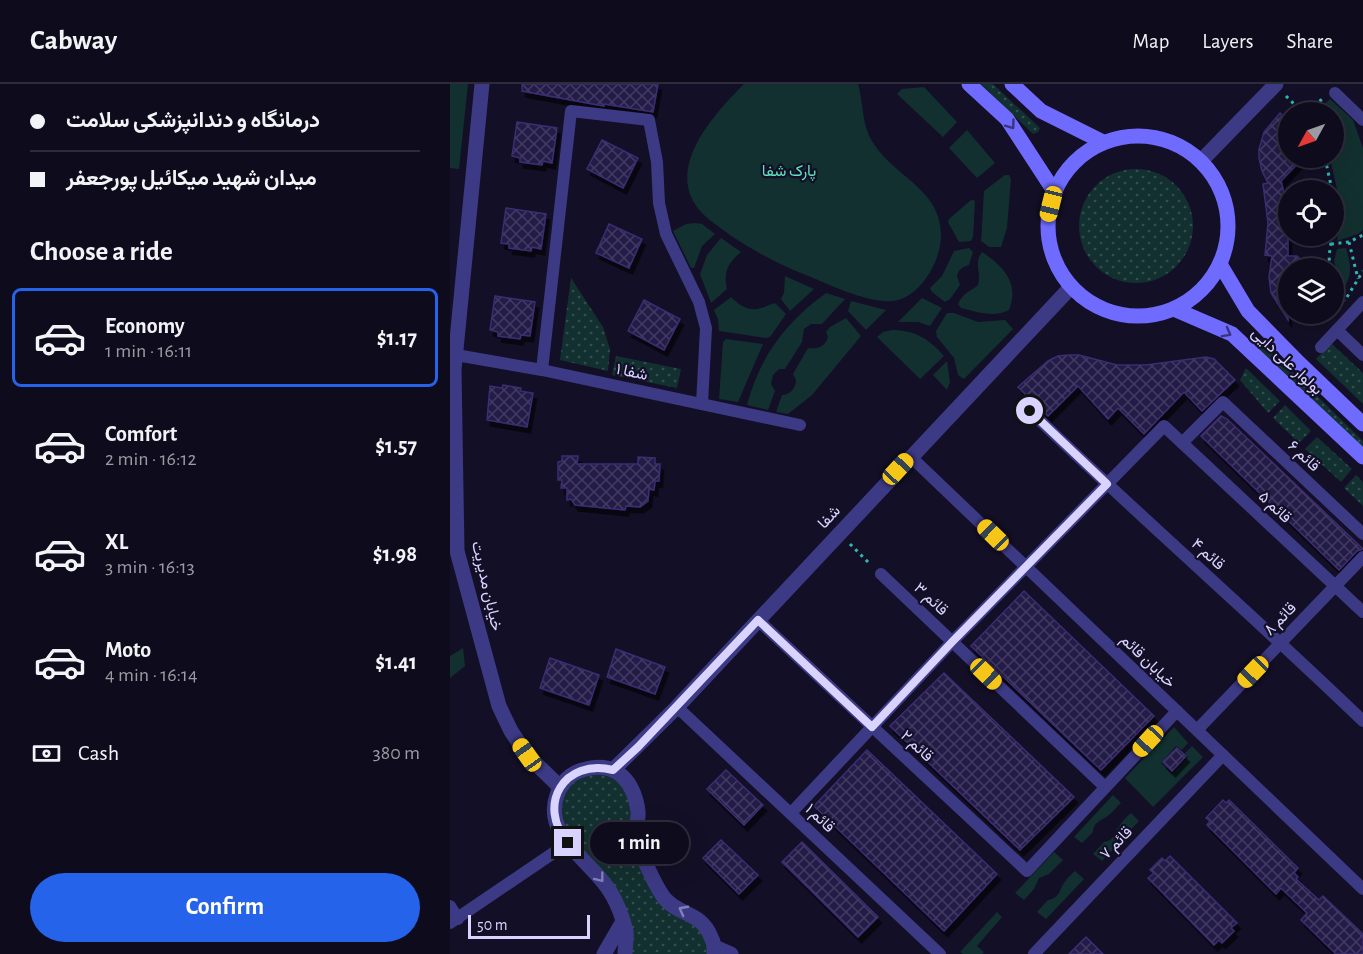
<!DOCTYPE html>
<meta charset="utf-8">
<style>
:root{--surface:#0e0b1c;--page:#171425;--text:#f1f3f6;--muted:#9b9ba3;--line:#2e2b3b;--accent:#2563eb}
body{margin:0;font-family:"Alegreya Sans",Vazirmatn,sans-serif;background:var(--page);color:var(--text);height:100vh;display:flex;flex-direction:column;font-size:22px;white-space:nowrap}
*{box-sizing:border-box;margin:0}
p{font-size:20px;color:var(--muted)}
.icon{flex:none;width:33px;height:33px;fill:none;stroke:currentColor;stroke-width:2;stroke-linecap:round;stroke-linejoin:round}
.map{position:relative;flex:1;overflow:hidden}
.drawer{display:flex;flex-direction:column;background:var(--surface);width:450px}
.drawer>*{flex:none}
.top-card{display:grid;align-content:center;height:132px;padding:0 30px;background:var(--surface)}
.needle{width:39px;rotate:230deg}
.buttons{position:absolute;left:828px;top:18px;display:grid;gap:12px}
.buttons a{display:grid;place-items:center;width:66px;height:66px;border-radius:50%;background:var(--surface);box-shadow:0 6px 24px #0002,0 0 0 2px var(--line);font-size:30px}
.scale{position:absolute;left:18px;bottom:15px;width:122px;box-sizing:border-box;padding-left:6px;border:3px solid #d9d4ff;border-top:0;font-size:16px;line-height:21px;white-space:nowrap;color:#d9d4ff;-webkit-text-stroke:4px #130f26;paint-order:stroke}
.end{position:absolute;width:27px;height:27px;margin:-14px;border:8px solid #d9d4ff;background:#111;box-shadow:0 0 0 3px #111}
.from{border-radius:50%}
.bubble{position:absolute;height:42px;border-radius:21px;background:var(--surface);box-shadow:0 6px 24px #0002,0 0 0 2px var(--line);font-size:20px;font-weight:700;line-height:42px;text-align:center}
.car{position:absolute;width:18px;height:36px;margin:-18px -9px;border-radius:8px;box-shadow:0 0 4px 2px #0007;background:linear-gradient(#f5c518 24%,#345 0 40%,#f5c518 0 76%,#345 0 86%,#f5c518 0)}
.top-card b{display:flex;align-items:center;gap:21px;height:57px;font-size:22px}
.top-card b+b{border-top:2px solid var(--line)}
.top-card i{width:15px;height:15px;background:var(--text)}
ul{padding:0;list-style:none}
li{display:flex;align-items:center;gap:18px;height:99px;margin:0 12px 9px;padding:0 18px;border:3px solid transparent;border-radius:9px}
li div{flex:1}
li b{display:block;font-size:22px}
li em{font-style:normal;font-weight:700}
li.active{border-color:var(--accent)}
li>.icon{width:54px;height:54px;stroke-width:1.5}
h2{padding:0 30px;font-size:27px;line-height:72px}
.pay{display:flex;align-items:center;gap:15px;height:66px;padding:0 30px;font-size:22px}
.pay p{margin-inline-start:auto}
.primary-button{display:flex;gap:12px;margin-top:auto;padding:12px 30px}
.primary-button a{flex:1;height:69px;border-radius:36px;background:var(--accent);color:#fff;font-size:24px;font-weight:700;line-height:69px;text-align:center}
header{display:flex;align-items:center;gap:36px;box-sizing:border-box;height:84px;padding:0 30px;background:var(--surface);border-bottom:2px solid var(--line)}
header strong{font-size:28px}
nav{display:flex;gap:33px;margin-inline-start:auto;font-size:21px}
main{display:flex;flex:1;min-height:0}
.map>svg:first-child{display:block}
.grass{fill:url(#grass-dots)}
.park{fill:#12302f}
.building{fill:url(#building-cross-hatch);stroke:#3b2d73;stroke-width:1.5;filter:url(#shadow)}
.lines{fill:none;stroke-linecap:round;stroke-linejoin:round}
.path{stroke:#2fb8b0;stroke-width:3;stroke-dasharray:3 4.5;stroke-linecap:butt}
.minor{stroke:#3d3a85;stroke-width:12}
.tertiary{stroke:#3d3a85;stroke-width:15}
.secondary{stroke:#6f6bff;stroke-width:15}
.oneway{stroke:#38347d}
.oneway2{stroke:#837fbc}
.route{stroke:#d9d4ff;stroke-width:8}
.labels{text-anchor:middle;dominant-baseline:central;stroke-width:4.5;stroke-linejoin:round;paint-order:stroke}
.park-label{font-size:16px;fill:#5fe0c0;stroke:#130f26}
.street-label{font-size:16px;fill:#d9d4ff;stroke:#130f26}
</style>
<header>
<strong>Cabway</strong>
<nav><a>Map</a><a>Layers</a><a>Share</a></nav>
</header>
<main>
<section class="drawer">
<div class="top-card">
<b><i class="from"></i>درمانگاه و دندانپزشکی سلامت</b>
<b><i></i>میدان شهید میکائیل پورجعفر</b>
</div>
<h2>Choose a ride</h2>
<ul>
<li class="active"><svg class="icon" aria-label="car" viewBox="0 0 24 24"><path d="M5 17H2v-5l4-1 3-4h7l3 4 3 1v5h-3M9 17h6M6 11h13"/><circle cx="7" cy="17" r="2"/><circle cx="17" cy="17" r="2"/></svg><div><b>Economy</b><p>1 min · 16:11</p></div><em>$1.17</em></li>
<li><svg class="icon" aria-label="car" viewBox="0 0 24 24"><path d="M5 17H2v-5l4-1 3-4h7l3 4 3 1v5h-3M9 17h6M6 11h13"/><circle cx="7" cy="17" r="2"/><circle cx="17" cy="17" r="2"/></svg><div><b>Comfort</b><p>2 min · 16:12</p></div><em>$1.57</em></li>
<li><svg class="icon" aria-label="car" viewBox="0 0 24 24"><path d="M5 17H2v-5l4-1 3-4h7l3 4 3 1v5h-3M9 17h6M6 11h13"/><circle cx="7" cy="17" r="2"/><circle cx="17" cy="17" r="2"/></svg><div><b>XL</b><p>3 min · 16:13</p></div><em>$1.98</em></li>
<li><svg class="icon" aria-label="car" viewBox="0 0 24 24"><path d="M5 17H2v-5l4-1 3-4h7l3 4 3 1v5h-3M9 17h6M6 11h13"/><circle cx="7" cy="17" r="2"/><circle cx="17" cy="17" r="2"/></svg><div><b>Moto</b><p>4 min · 16:14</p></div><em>$1.41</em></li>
</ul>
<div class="pay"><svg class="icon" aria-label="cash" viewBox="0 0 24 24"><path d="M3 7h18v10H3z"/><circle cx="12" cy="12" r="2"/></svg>Cash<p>380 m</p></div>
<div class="primary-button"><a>Confirm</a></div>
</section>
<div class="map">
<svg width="913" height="870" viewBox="0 0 913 870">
<defs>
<pattern id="grass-dots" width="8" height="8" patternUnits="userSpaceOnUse" patternTransform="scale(1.5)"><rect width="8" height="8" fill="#12302f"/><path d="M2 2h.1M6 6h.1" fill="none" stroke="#344d4e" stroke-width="1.8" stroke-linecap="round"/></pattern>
<pattern id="building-cross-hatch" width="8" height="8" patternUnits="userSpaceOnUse" patternTransform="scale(1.5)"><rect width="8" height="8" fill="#241b47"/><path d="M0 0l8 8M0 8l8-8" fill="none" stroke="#433b63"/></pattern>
<filter id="shadow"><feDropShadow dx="3.5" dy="6" stdDeviation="0" flood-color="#0009"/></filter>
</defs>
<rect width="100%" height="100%" fill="#130f26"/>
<g class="grass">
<path d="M531,0H543L590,44L588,48L583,50Z"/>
<circle cx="686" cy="142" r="57"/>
<path d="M121,194L153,243L160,265L158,287L110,276Z"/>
<path d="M810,256L913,357V366L803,261L804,259Z"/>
<path d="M881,259L913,289V320L866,275Z"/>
<path d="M166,272L231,285L227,304L162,291Z"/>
<path d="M796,284L830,317L818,329L790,296Z"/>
<path d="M835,321L861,347L849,359L823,334Z"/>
<path d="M867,353L902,385L891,398L855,365Z"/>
<path d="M906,391L913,398V422L894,404Z"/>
<path d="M133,690H160L181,707L193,781L254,846L260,870H180V848L118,756L107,720L112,707Z"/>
</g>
<g class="park">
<path d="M0,0H18L9,85L0,84Z"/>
<path d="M294,0H408C414,21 411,41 424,60C445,93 492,106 491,152C491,177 470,214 443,217C417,219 380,201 356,191C329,181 304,167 280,151C267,141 251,132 243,117C221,76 267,27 294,0Z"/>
<path d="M474,3L507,38L493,53L447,10L452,5Z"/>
<path d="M880,15L903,36L913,64V146L908,150L887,157L891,123L880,74H884V28H866Z"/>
<path d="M517,46L545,79L527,94L499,64Z"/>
<path d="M555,91H559L561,95L557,144L551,163H539L531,157L534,107Z"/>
<path d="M521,116H524L525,118L523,153L521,157L509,158L498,138L499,135Z"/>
<path d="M245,139L252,140L265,150L252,162L244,184H241L223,147L236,140Z"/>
<path d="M271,154L291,168C278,179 273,188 277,205L261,219L250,190L257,171Z"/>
<path d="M519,164L523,168L519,181C512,183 509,185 507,192L510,201L500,215L495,218L482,208L480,204L492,192L504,167Z"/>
<path d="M896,164C900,178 904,193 892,205L884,177L887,165Z"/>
<path d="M532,168C553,182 570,199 559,226C544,234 527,228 511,224L508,220C513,209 519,208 528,201C532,188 523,180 532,168Z"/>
<path d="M335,192L364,205L340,227L331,215L334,209Z"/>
<path d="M376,209L395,215L372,240H361L354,245L352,258L335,285H329L323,291L321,300L325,307L318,326L297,321C310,272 336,238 376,209Z"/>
<path d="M281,213C289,221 299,228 311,224C316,223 320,220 325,219L336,230L320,253L316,254L269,247L268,235L264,226Z"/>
<path d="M472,214L492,224L480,242L468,238H448Z"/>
<path d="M401,217L436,226L416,246L398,227Z"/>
<path d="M497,229H504L528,238L555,236L563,245L514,295L508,291L504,274L487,253L486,247Z"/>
<path d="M396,234L411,252L362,311L338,330L326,328L332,311C340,311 346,304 346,296L343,290L358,264C368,265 375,263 378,253L376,248L380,243Z"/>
<path d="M442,246C465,246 479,255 494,272L470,295L427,253L433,248Z"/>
<path d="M276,255L313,260L288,318L269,315L273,258Z"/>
<path d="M497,277L500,298L497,306L483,291Z"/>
<path d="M13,564L15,582L0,594V572Z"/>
<path d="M724,643L738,659L732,666L726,662L711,679L722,690L738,673L735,669L742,662L753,673L703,723L675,694Z"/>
<path d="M663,711L671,719C667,722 664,727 660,730C653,737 644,736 643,748L632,759L624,753Z"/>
<path d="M681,729L689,737L652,777L643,770L654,758C666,756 664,748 670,741C673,736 677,733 681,729Z"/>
<path d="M604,768L613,776L599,790L589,794L584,805L574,816L565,809Z"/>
<path d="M625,787L634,795L596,835L587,828L598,816C610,814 609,806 614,799C617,794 621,791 625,787Z"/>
<path d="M547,828L552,833L527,862L534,868L532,870H513L510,868Z"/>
</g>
<g class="building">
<path d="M72,0H208L203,28L154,20V22L72,7Z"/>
<path d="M830,29L838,37V74H853L831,97L838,124V172H847L859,184H838V236L821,209L819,193L822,172L815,171L818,139L813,100L818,99L812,87L809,74V65L814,48Z"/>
<path d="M67,38L107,44L102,79L93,77L92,81L70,78V74L62,72Z"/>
<path d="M152,56L188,74L173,104L137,85Z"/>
<path d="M56,124L96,130L91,165L82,163L81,167L59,164V160L51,159Z"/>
<path d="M159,140L192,155L179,184L146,169Z"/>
<path d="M45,212L85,218L80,252L71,251L70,255L48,252V248L40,246Z"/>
<path d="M194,216L230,235L214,266L178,247Z"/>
<path d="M619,271H629L667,281H696L756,273L764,275L785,296L752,327L734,308L694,350L668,324L658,335L628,302L598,332L568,303L598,277L608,272Z"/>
<path d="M53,301L71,304L70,307L83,309L77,343L37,336L40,302L52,304Z"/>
<path d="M771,332L777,335L913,465L907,467L889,486L751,352Z"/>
<path d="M112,372H128L127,380H188V373L205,374V380H210L209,397H205L204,406L199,405L198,417L190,423L176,422L175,426L125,421L121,415L117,416V404H111L112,396H108V378L112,377Z"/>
<path d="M574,507L704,632L651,686L521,562Z"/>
<path d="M166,565L215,583L205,610L157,593Z"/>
<path d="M100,574L149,591L139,621L90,604Z"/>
<path d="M494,589L624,713L570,766L440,642Z"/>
<path d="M727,664L736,672L722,687L713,678Z"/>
<path d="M417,666L547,790L494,847L364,722Z"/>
<path d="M276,686L313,721L294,741L257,705Z"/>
<path d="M773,716L776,719L779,716L848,784L844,789L848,793L846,795L869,816L873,812L913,850V870H886L851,836L857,829L831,804L826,810L757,741L760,737L756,734Z"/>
<path d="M271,756L308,791L289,810L253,774Z"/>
<path d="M352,758L428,833L408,853L332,778Z"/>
<path d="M720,772L787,839L781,844L784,847L772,859L769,856L764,861L698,794L704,789L700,786L712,774L715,777Z"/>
<path d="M636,853L653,870H619Z"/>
</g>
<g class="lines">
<g class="path">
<path d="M836,12L852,28"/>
<path d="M859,28L872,15"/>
<path d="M875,74L882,106"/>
<path d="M899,158L908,195"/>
<path d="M881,160L899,158L913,151"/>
<path d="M880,184L879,172L882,152"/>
<path d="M884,197L895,217"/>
<path d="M897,213L913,187"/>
<path d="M400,460L421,481"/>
</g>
<g class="minor">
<path d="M885,9L913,36"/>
<path d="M887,246L913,271"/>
<path d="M871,263L913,218"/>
<path d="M6,271L92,286L350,341"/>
<path d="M92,286L121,27L199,36L207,78L209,119L216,150L249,218L256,244L252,320"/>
<path d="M580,327C689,432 804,532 913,637"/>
<path d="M732,359L773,318L913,450"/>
<path d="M460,372L913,805"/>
<path d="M431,490L655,703"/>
<path d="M308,536L577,787L727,627"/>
<path d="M227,623L490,870"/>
<path d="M747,646L913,473"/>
<path d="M341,729L502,558L714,342L913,528"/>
<path d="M0,822L8,835"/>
<path d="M0,839L118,759"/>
<path d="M584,870L773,671"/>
</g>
<g class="tertiary">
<path d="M32,0L4,286L7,467L49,622L61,647L77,671L110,703"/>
<path d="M751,77L826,0"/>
<path d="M163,686L227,623L621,203"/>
<path d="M265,863L281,870"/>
<path d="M154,870L172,839"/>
<path d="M175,870C175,863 177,854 176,847C173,835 167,819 161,809C143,777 92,753 107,711C112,697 122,688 136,685C167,677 184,698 188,727C189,733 186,739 187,745C187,756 192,770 196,780C201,791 208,807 216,816C231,832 251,828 261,853C264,859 265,863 264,870"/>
</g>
<g class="secondary">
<path d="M519,0L557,35L604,107"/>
<path d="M562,0L591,27L653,58"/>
<circle cx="688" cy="142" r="90"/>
<path d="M770,180L798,227L849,279L913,340"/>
<path d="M724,225L782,250L913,373"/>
</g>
</g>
<defs><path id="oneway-chevron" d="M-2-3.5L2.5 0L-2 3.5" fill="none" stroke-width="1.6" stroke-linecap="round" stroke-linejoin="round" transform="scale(1.5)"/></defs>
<g class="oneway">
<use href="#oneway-chevron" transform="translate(561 41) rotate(54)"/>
<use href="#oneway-chevron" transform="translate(777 249) rotate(29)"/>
</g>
<g class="oneway2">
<use href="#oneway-chevron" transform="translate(150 794) rotate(52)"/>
<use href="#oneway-chevron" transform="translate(233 826) rotate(-152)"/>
</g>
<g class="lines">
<path class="route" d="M118,759C86,721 114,674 163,686L188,663L308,536L422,643L502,558L657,400L580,327"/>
</g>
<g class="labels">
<g class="park-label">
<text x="339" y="87">پارک شفا</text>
</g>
<g class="street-label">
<text transform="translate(837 277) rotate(43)">بولوار علی دایی</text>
<text transform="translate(182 288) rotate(12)">شفا ۱</text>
<text transform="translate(854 372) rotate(43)">قائم ۶</text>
<text transform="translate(825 423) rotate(43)">قائم ۵</text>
<text transform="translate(379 433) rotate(-47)">شفا</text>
<text transform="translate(758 470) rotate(42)">قائم ۴</text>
<text transform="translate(37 502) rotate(77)">خیابان مدیریت</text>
<text transform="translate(481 515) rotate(43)">قائم ۳</text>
<text transform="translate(830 535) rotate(-46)">قائم ۸</text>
<text transform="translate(698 577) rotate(44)">خیابان قائم</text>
<text transform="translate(467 662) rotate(43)">قائم ۲</text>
<text transform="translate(370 734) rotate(43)">قائم ۱</text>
<text transform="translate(666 759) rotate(-46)">قائم ۷</text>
</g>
</g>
</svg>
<div class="buttons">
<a><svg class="needle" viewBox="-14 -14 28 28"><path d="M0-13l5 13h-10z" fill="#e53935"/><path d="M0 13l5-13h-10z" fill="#9b9ba3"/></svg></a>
<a><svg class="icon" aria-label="locate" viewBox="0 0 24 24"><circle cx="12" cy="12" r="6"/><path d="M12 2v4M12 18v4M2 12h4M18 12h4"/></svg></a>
<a><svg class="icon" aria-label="layers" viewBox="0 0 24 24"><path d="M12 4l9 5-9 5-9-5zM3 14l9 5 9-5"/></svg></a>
</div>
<div class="scale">50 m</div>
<i class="end from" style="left:580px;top:327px"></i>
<i class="end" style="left:118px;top:759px"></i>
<div class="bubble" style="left:140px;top:738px;width:99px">1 min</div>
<i class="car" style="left:601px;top:120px;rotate:194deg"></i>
<i class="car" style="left:448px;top:385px;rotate:43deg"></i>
<i class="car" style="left:543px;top:451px;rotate:314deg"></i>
<i class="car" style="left:803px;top:588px;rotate:224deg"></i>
<i class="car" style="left:536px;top:590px;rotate:134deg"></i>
<i class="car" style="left:698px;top:657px;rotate:223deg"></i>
<i class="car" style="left:77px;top:671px;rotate:325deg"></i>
</div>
</main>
